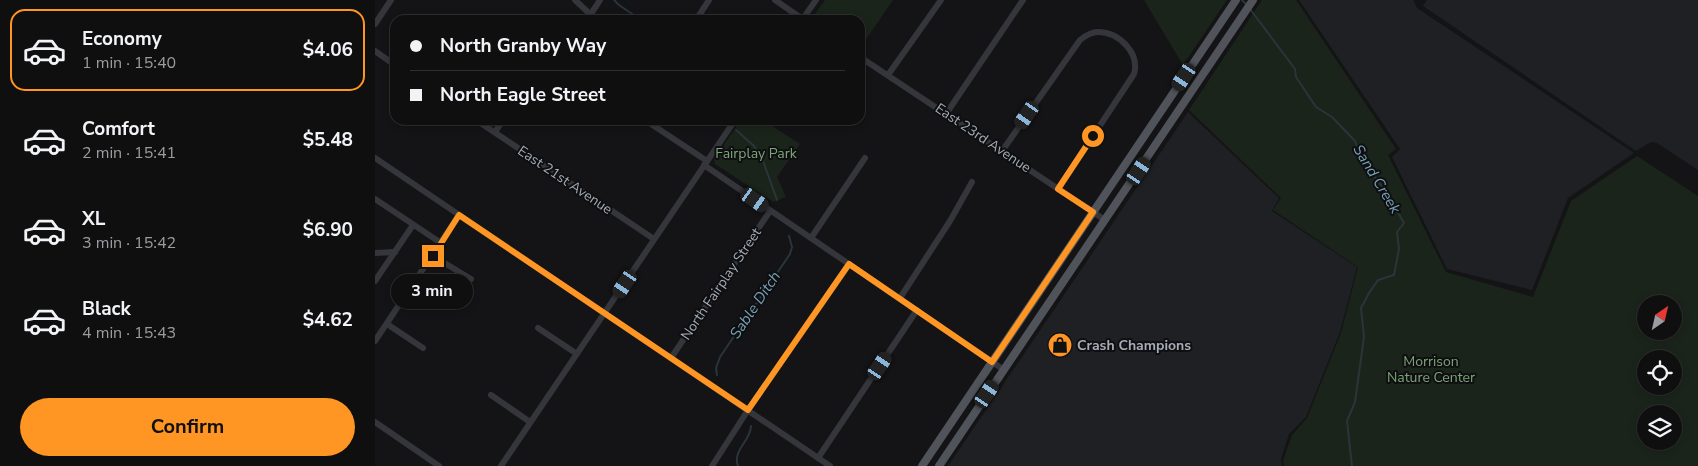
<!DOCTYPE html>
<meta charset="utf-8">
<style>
:root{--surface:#0f0f10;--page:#181819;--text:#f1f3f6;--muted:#9b9c9f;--line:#2f2f30;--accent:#ff9522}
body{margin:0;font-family:"Nunito Sans",sans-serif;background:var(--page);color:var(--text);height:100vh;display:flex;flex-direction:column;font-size:19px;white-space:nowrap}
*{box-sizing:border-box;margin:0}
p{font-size:16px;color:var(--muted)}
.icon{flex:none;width:28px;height:28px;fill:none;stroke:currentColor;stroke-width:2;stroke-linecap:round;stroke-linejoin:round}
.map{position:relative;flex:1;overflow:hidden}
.details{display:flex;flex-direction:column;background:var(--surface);width:375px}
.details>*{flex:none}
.top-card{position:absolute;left:15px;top:15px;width:475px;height:110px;border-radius:15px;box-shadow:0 2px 8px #0003,0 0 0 1px var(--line);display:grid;align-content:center;height:110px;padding:0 20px;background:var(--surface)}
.needle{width:32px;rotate:34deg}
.buttons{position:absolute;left:1262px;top:295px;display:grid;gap:10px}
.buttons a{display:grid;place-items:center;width:45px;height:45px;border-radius:50%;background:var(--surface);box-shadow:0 2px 8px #0003,0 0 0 1px var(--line);font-size:25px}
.end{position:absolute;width:22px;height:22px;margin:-11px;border:6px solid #ff9522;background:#111;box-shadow:0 0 0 2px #111}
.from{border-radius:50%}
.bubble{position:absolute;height:35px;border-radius:18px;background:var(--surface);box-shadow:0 2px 8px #0003,0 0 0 1px var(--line);font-size:16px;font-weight:700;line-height:35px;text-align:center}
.car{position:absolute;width:15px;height:30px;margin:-15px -8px;border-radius:6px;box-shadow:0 0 4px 1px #0007;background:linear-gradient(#222 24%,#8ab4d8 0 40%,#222 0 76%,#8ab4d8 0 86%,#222 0)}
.top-card b{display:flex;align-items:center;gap:18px;height:48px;font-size:19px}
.top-card b+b{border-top:1px solid var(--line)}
.top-card i{width:12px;height:12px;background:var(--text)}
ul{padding:9px 0 0;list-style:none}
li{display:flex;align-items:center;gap:15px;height:82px;margin:0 10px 8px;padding:0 10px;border:2px solid transparent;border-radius:15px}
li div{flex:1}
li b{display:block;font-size:19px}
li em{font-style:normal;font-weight:700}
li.active{border-color:var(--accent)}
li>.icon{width:45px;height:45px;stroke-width:1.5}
.primary-button{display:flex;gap:10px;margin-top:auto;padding:10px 20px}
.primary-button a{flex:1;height:58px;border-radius:30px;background:var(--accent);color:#111;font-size:20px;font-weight:700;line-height:58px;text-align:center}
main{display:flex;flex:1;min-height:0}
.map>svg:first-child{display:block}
.built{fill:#1f2023}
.green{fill:#1b241b;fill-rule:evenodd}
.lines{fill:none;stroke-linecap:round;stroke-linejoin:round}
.stream{stroke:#29353b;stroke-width:2}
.minor{stroke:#34363b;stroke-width:6}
.major{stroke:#50545a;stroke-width:8}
.route{stroke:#ff9522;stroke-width:6}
.labels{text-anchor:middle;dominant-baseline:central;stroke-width:4;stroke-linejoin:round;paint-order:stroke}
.street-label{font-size:14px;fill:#a4adb7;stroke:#0f0f11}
.park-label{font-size:14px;fill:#7da479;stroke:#0f0f11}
.poi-label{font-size:14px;font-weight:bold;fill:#a4adb7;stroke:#0f0f11;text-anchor:start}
.water-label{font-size:15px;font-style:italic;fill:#77a2b6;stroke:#0f0f11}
</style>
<main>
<section class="details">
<ul>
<li class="active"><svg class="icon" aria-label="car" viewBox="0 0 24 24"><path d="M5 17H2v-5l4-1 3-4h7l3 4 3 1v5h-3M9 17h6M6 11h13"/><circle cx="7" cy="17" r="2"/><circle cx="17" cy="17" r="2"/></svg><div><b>Economy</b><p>1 min · 15:40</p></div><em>$4.06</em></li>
<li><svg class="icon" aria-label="car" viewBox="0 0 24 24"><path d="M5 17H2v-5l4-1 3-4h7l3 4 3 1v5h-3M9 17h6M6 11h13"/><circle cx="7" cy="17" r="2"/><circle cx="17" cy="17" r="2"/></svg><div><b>Comfort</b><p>2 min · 15:41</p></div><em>$5.48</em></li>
<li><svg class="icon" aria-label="car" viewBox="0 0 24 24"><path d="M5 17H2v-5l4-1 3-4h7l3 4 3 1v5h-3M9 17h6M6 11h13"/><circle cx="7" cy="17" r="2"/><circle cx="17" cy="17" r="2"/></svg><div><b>XL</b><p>3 min · 15:42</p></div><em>$6.90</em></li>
<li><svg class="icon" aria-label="car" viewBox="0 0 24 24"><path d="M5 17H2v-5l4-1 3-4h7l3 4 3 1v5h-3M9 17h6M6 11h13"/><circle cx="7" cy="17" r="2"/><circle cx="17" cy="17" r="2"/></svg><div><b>Black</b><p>4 min · 15:43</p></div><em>$4.62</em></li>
</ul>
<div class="primary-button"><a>Confirm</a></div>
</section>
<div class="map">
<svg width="1323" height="466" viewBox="0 0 1323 466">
<rect width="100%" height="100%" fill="#141416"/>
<g class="built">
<path d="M924,0H1038L1042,8L1259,153L1193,198L1157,290L1072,269L1017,157L1025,149Z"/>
<path d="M1052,0H1323V170L1282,143L1276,142L1261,151L1048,6Z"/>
<path d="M813,112L904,198L897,211L982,267L965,332L931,417L914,434L906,459L907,466H573Z"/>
</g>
<g class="green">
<path d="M450,0H518L485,48V20H440L437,18Z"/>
<path d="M769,0H852L808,65Z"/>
<path d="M887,0H921L1021,149L1013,155L1071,272L1158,297L1196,201L1262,156L1323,196V466H909L908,460L917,435L932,418L966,333L983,267L898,210L906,198L814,110ZM1271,304H1299V331H1271ZM1271,359H1299V386H1271ZM1271,414H1299V441H1271Z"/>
<path d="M366,120H388L425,144L402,177L411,197L398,202L340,164L339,159Z"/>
</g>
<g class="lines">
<g class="stream">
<path d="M239,0L244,5L266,20"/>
<path d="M867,0L872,5"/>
<path d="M875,9L920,69L921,77L941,107L957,117L980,141L988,161L1013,195L1029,223L1022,232L1024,249L1019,275L1003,280L994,293L986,308L989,337L980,402L972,421L977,466"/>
<path d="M361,130L379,146L387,158L402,200"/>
<path d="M342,375L341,368L345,357L415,254L417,247L414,236"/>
<path d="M363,466C357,450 376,441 376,426"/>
</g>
<g class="minor">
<path d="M200,0L216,15"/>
<path d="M400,0L429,20"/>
<path d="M212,20L225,0"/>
<path d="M321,20L334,0"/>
<path d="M427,20L441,0"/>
<path d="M0,24L16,0"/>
<path d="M0,51L20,65"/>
<path d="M485,57L730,220"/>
<path d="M513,75L566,0"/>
<path d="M571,114L648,0"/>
<path d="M101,120L279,239"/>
<path d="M270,120L332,161"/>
<path d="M120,132L128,120"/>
<path d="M627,151L705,40C710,36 716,32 723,32C744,32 765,53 759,74L683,189"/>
<path d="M0,158L455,466"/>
<path d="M329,165L629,370"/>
<path d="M0,199L66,243"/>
<path d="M436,238L490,158"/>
<path d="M0,253L20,252"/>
<path d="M58,256L96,279"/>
<path d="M0,281L38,225"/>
<path d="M525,298L575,221L597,182"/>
<path d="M12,324L48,348"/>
<path d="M163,328L202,354"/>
<path d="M0,341L84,215"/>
<path d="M296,358L395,211"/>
<path d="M116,395L155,422"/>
<path d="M0,422L64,466"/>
<path d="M443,458L542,310"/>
<path d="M126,466L360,120"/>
<path d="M337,466L373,410L474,264"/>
</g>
<g class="major">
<path d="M547,466L861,0"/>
<path d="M564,466L878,0"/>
</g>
</g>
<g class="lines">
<path class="route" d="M58,256L84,215L373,410L474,264L617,362L718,212L683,189L718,136"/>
</g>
<defs>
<symbol id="shop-disc" viewBox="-11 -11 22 22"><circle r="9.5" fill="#ff9522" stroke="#0f0f11"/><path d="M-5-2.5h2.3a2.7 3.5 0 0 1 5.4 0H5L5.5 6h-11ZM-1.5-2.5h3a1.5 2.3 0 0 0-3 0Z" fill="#111"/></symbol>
</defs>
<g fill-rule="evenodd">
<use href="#shop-disc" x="671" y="331" width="28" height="28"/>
</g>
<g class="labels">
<g class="street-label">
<text transform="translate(608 138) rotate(34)">East 23rd Avenue</text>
<text transform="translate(190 180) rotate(34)">East 21st Avenue</text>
<text transform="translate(346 284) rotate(-56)">North Fairplay Street</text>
</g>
<g class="park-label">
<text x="381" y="153">Fairplay Park</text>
<text x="1056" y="361">Morrison<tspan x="1056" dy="16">Nature Center</tspan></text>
</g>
<g class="poi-label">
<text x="702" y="345">Crash Champions</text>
</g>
<g class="water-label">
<text transform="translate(1002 179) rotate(59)">Sand Creek</text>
<text transform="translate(380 305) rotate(-56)">Sable Ditch</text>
</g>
</g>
</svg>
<div class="buttons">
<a><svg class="needle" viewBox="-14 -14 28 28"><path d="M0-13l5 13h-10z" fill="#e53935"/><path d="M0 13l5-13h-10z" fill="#9b9c9f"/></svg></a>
<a><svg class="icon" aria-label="locate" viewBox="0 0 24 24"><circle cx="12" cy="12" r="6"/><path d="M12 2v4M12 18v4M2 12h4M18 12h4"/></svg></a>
<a><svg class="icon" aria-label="layers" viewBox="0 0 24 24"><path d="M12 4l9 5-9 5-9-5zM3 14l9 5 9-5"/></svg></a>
</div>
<i class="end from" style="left:718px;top:136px"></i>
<i class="end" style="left:58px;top:256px"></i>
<div class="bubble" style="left:16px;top:274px;width:82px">3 min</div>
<i class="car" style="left:809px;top:77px;rotate:214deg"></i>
<i class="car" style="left:652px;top:115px;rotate:215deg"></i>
<i class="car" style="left:764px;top:171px;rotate:34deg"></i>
<i class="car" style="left:380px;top:200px;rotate:125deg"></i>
<i class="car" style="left:250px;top:284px;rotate:214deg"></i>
<i class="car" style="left:505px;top:366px;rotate:34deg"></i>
<i class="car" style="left:612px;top:394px;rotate:34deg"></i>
<div class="top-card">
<b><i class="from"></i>North Granby Way</b>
<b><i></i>North Eagle Street</b>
</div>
</div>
</main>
